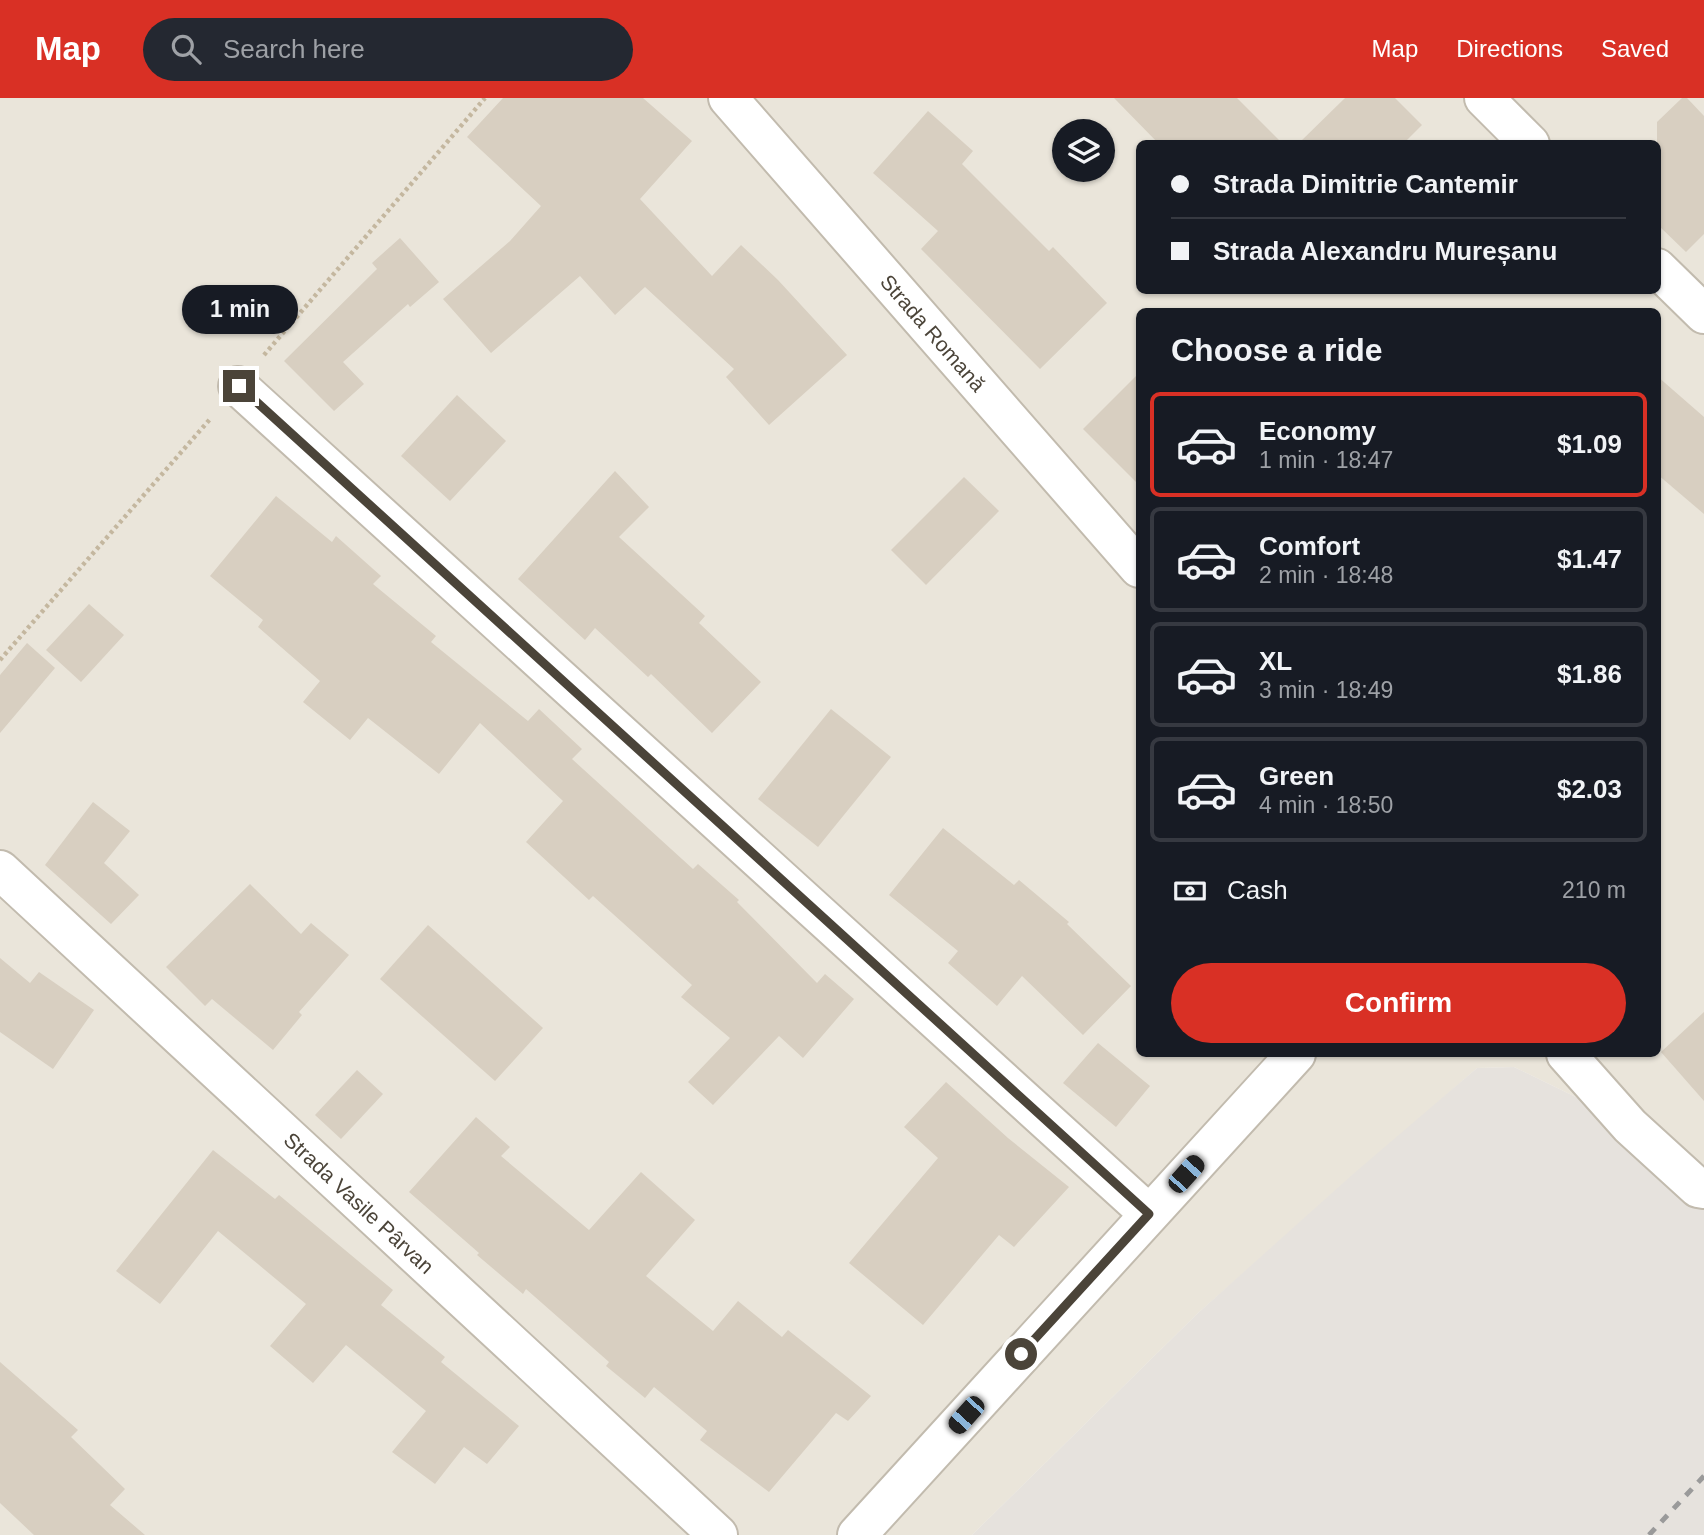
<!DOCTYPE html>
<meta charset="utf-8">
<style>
:root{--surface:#171b24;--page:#242831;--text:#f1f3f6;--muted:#9ea1a6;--line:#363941;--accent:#d93025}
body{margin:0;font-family:Helvetica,sans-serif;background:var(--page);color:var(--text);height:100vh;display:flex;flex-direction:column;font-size:26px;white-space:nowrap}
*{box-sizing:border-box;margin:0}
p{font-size:23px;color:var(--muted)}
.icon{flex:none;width:38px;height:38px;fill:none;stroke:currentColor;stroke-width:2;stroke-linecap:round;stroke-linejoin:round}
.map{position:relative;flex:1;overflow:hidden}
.details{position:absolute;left:1136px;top:210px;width:525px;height:749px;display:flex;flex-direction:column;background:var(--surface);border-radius:10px;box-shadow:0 2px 5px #0004}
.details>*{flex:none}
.hud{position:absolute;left:1136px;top:42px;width:525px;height:154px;border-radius:10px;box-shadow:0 2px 5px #0004;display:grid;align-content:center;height:154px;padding:0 35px;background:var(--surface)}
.tools{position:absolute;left:1052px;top:21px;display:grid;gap:14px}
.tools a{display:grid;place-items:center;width:63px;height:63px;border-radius:50%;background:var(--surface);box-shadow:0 2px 5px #0004;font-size:35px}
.end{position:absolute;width:32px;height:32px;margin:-16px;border:9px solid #4b4439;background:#fff;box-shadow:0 0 0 4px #fff}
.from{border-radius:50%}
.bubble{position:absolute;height:49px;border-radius:24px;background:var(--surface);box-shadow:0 2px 5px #0004;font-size:23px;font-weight:600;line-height:49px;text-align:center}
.car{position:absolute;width:21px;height:42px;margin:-21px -10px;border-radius:9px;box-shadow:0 0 5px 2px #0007;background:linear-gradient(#222 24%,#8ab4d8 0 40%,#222 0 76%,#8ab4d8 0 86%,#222 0)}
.hud b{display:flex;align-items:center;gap:24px;height:66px;font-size:26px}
.hud b+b{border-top:2px solid var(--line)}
.hud i{width:18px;height:18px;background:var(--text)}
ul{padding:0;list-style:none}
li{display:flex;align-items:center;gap:21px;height:105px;margin:0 14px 10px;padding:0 21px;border:4px solid var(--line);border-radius:10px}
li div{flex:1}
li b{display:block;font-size:26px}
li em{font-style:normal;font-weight:600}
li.current{border-color:var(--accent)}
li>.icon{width:63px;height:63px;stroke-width:1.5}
h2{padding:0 35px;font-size:32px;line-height:84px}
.pay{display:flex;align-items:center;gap:18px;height:77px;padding:0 35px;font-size:26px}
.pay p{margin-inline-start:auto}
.button{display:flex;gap:14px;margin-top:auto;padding:14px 35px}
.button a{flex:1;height:80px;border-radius:42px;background:var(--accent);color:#fff;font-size:28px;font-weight:600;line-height:80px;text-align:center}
header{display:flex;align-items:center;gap:42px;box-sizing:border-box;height:98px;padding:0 35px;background:var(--accent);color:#fff}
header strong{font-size:33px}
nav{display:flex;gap:38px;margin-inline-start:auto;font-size:24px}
.search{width:490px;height:63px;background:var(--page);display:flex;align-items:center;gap:18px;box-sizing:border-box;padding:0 24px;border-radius:38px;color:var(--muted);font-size:26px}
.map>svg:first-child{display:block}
.residential{fill:#eae5da;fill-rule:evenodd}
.industrial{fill:#e6e2dd}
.building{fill:#d8cfc1}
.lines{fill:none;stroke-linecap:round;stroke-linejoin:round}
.minor-casing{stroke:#c2bbae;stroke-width:42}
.tertiary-casing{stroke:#c2bbae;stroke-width:42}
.path{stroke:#c4b79f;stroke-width:4.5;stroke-dasharray:3.5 3.5;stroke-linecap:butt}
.minor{stroke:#fff;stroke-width:38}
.tertiary{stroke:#fff;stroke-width:38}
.rail{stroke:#9a9a9a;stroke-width:5;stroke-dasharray:9 9;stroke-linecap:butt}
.route{stroke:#4b4439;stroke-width:9}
.labels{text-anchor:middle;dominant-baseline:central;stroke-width:5;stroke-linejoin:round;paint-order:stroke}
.street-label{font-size:21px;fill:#4b4439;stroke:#fff}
</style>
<header>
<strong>Map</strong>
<div class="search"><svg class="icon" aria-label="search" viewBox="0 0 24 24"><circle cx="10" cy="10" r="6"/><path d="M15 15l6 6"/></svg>Search here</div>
<nav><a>Map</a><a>Directions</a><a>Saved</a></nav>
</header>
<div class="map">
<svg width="1704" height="1437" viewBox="0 0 1704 1437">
<rect width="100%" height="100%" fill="#f6f3ec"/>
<path class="residential" d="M0,0H1704V1077L1586,1004L1514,969L1477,970L1198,1215L972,1437H0ZM1064,33H1102V72H1064ZM1139,46H1657V192H1139ZM1139,214H1657V956H1139Z"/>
<path class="industrial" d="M1514,969L1586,1004L1704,1077V1437H972L1198,1215L1352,1077L1477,970Z"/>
<g class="building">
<path d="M503,0H643L692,43L640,101L712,178L741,147L778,182L847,257L769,327L726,279L734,271L645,189L615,217L580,178L491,255L443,201L510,143L541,108L467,39Z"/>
<path d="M1114,0H1237L1283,46H1159Z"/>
<path d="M1345,0H1395L1422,27L1403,46H1298Z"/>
<path d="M1682,0H1687L1704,18V136L1686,154L1657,126V24Z"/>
<path d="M928,13L973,53L962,66L1049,153L1053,149L1107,205L1040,271L921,151L938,133L873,75Z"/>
<path d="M400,140L439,184L410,209L408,206L343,264L364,286L334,313L284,263L377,171L372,165Z"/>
<path d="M1139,275V387L1083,331Z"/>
<path d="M1657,278L1704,319V416L1657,376Z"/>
<path d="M457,297L506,343L450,403L401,358Z"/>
<path d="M615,373L649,409L619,439L705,518L699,525L761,584L712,635L651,576L648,579L595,530L585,542L518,481Z"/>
<path d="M964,379L999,413L926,487L891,452Z"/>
<path d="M276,398L332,444L336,438L381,478L373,486L436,538L431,544L528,623L539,611L582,651L572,661L693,771L698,766L739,802L737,804L817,885L825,876L854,901L803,960L779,938L713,1007L688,984L730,940L681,899L692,887L593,798L589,802L526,744L563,703L480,625L439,676L368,620L350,642L303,604L320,583L258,529L263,522L210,478Z"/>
<path d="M89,506L124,537L81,584L46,552Z"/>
<path d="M27,545L55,570L0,635V577Z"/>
<path d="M831,611L891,659L818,749L758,701Z"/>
<path d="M93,704L130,733L104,765L139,797L111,826L45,767Z"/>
<path d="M943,730L1014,787L1019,782L1069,824L1067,826L1131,888L1083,937L1022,878L997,908L948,865L958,853L889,797Z"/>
<path d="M250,786L301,836L311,825L349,857L299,914L302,917L273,952L212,901L205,908L166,869Z"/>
<path d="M428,827L543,930L495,983L380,881Z"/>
<path d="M0,860L30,885L39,874L94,912L53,971L0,934Z"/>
<path d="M1704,914V1003L1661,954Z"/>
<path d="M1098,945L1150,988L1116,1029L1063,985Z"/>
<path d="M357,972L383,996L341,1041L315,1017Z"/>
<path d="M946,984L1008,1040L1069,1089L1014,1149L999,1137L923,1227L849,1165L938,1060L904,1029Z"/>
<path d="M476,1019L510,1049L501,1058L589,1132L641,1074L695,1122L646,1178L713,1233L738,1203L782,1239L788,1232L871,1298L848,1323L836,1315L769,1394L700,1342L707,1333L654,1289L645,1300L606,1268L609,1264L526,1191L523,1196L477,1157L479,1155L409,1094Z"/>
<path d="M213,1052L275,1101L279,1097L393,1192L381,1207L445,1259L441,1264L519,1328L487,1366L464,1349L435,1386L392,1354L426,1313L346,1247L313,1285L270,1248L306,1206L218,1133L160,1206L116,1173Z"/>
<path d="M0,1264L78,1332L71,1339L125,1391L110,1407L145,1437H34L0,1405Z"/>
</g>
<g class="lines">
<defs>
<g id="minor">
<path d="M728,0L1139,470"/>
<path d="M1484,0L1530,46"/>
<path d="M1657,170L1704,216"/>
<path d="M238,288L1149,1116"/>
<path d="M0,772L718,1437"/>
</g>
<g id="tertiary">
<path d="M1566,956L1630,1028L1698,1090L1704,1091"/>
<path d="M857,1437L1296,956"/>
</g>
</defs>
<use href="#minor" class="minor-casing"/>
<use href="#tertiary" class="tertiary-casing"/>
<g class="path">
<path d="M264,257L485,0"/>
<path d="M0,562L211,320"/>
</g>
<use href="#minor" class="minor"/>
<use href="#tertiary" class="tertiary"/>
<path class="rail" d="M1649,1437L1704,1378"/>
</g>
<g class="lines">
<path class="route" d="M239,288L1149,1116L1021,1256"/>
</g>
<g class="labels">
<g class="street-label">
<text transform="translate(933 235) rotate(49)">Strada Romană</text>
<text transform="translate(359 1105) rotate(43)">Strada Vasile Pârvan</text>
</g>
</g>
</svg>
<div class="tools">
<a><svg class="icon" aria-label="layers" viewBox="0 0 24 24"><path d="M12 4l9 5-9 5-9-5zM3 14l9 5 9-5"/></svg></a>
</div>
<i class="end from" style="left:1021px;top:1256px"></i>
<i class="end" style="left:239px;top:288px"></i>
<div class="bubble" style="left:182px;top:187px;width:116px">1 min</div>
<i class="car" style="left:1186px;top:1076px;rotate:42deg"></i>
<i class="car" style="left:966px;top:1317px;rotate:222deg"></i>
<div class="hud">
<b><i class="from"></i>Strada Dimitrie Cantemir</b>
<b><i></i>Strada Alexandru Mureșanu</b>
</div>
<section class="details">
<h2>Choose a ride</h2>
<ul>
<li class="current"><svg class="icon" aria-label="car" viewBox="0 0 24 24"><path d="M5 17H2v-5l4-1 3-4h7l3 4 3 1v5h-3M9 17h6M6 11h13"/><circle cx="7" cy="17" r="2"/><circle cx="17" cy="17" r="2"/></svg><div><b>Economy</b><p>1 min · 18:47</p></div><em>$1.09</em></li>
<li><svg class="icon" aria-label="car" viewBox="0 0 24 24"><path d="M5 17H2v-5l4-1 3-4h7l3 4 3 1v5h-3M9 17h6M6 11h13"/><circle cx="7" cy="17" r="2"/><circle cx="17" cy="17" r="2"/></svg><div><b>Comfort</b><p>2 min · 18:48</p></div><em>$1.47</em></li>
<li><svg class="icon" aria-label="car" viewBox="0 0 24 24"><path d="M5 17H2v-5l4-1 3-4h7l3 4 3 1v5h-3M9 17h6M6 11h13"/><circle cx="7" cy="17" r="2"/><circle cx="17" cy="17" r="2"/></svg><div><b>XL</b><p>3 min · 18:49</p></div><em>$1.86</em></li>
<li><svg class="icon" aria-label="car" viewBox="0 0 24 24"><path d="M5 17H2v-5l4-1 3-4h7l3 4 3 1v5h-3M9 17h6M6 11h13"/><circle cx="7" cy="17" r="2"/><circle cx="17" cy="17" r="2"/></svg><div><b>Green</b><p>4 min · 18:50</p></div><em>$2.03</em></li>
</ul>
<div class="pay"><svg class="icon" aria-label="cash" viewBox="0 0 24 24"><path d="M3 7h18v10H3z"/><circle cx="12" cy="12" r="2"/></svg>Cash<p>210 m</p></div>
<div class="button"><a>Confirm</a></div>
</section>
</div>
